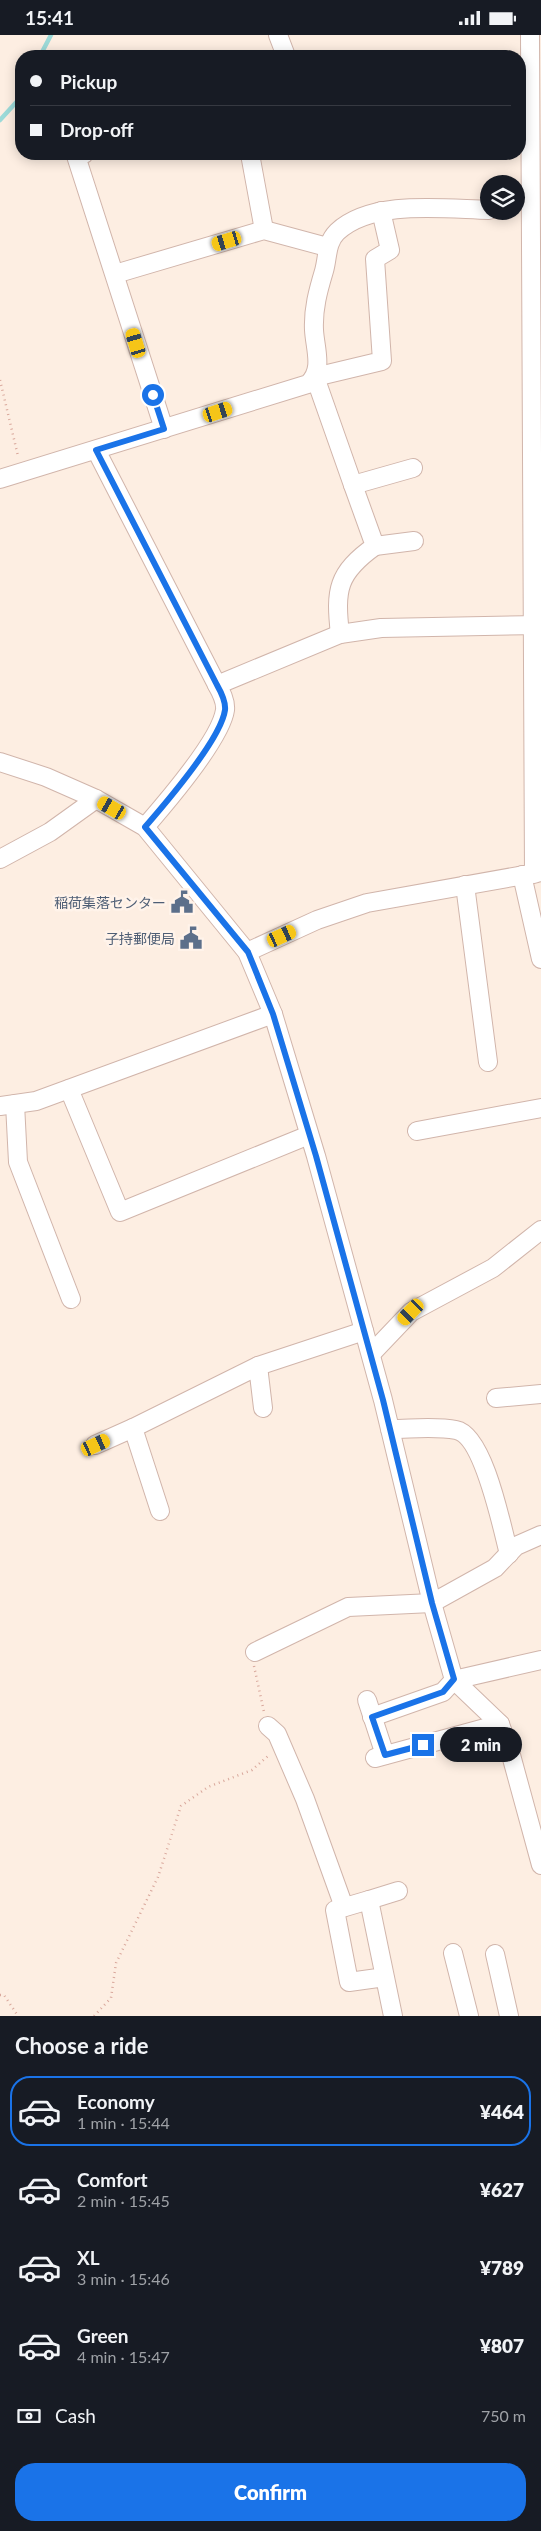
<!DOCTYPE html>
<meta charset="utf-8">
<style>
:root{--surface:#171b24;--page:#242831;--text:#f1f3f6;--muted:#9ea1a6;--line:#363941;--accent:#1a73e8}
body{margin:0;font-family:Lato,"Noto Sans JP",sans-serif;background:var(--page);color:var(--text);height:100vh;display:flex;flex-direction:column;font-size:19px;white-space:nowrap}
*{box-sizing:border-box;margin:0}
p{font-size:16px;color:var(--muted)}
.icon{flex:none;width:28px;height:28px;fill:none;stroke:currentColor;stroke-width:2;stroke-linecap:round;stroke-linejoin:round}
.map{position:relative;height:1981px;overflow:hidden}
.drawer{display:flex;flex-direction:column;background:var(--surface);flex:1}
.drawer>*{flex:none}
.guide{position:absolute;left:15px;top:15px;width:511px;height:110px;border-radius:20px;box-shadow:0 2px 12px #0003;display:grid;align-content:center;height:110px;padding:0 15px;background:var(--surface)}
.fabs{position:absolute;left:480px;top:140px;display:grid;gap:10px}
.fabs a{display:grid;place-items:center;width:45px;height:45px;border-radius:50%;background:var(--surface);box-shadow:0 2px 12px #0003;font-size:25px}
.end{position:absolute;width:22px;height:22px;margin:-11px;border:6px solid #1a73e8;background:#fff;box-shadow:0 0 0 2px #fff}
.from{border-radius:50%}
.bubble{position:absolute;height:35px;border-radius:18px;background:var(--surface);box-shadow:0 2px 12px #0003;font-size:16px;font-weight:800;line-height:35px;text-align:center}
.car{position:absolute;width:15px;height:30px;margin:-15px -8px;border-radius:6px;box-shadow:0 0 4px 1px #0007;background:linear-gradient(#f5c518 24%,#345 0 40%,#f5c518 0 76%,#345 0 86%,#f5c518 0)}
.guide b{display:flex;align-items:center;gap:18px;height:48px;font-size:19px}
.guide b+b{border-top:1px solid var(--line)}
.guide i{width:12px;height:12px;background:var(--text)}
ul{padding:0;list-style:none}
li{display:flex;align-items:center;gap:15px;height:70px;margin:0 10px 8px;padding:0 5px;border:2px solid transparent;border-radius:20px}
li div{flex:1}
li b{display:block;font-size:19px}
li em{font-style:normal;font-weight:800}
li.selected{border-color:var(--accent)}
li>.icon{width:45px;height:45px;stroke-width:1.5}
h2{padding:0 15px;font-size:22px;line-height:60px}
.pay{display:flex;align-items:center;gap:12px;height:55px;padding:0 15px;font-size:19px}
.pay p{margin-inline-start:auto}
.cta{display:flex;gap:10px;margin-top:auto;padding:10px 15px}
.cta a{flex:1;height:58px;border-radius:20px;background:var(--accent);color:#fff;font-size:20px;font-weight:800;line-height:58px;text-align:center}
.status{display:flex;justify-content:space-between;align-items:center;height:35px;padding:0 25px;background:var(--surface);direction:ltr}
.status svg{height:14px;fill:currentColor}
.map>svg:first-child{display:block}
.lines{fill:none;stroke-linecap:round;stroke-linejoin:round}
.stream{stroke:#9cdad8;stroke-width:4.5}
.minor-casing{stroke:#d1b5ab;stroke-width:20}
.path{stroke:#d9a89c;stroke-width:2.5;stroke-dasharray:1 4;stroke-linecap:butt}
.minor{stroke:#fff;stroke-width:18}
.route{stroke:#1a73e8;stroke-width:6}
.labels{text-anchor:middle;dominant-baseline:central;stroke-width:5;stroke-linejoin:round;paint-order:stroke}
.service-label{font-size:14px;fill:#4e5e75;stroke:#fff3ea;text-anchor:end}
</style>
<div class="status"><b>15:41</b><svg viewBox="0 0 49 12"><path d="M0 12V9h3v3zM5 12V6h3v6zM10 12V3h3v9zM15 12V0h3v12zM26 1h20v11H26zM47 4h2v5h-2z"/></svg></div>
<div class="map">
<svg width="541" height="1981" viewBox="0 0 541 1981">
<rect width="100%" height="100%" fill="#fdeee2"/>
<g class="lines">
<g class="stream">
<path d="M40,21L51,0"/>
<path d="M0,85L21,62"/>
</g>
<defs>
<g id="minor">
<path d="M278,0L286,21"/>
<path d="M530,0L534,839"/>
<path d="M84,119L76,121L164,394"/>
<path d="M250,119L264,195"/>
<path d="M381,176L390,215L375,224L382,326L315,342L353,450L413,433"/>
<path d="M115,239L264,195L327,212"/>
<path d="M96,415L217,650C221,657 226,666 225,675C221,704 165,769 145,792"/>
<path d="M0,444L308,349C324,335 315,314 314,295C313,274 318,256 324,236C328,222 326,208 337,197C372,164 444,174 489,175"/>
<path d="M375,511L414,506"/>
<path d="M340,599C335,555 337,538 375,511L353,450"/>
<path d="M217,650L340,599L381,593L541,590"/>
<path d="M0,727L46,742L96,764L145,792L247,917L273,979L316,1121L383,1365L432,1568L454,1645L500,1689L511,1720L541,1830"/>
<path d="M0,824L50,797L96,764"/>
<path d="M522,840L541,924"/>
<path d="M465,850L488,1027"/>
<path d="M247,917L317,885L367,868L541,837"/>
<path d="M69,1054L120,1177L309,1100"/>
<path d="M15,1069L18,1127L71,1264"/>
<path d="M0,1071L36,1066L273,979"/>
<path d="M417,1096L541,1073"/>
<path d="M371,1319L411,1277L493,1233L541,1195"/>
<path d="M258,1331L364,1296"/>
<path d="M496,1363L541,1359"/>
<path d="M133,1393L258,1331L263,1373"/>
<path d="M390,1394C411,1394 436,1391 456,1395C484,1400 502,1493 509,1519"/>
<path d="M95,1410L133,1393L160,1476"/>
<path d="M255,1617L348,1572L432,1568L495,1533L516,1511L541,1500"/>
<path d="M367,1665L385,1720"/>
<path d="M372,1682L443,1657L454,1645L541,1625"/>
<path d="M268,1691L277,1699L305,1764L344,1872"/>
<path d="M375,1723L500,1689"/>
<path d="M369,1865L398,1856"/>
<path d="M453,1918L469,1981"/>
<path d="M495,1919L509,1981"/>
<path d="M385,1942L349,1947L335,1875L369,1865L393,1981"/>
</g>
</defs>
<use href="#minor" class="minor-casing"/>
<g class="path">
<path d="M0,345L18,421"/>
<path d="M254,1631L264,1677"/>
<path d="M0,1960H4L18,1981"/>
<path d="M94,1981L111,1963L116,1928L158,1842L181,1771L208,1752L252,1735L268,1721"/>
</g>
<use href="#minor" class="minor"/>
</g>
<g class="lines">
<path class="route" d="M153,360L164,394L96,415L217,650C221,657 226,666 225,675C221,704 165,769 145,792L248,917L273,979L316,1121L383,1365L432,1568L454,1644L443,1657L372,1682L385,1720L423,1710"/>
</g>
<defs>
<symbol id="civic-bare" viewBox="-9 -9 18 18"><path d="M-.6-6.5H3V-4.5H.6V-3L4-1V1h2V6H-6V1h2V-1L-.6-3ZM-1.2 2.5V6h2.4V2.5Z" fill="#5c6f8a" stroke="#fff3ea" stroke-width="2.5" paint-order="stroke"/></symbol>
</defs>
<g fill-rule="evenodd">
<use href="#civic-bare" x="166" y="851" width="32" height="32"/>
<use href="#civic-bare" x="175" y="887" width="32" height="32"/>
</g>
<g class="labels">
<g class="service-label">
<text x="166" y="867">稲荷集落センター</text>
<text x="175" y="903">子持郵便局</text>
</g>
</g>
</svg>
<div class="fabs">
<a><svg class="icon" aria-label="layers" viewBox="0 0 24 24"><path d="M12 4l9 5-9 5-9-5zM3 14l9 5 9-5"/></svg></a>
</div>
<i class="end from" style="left:153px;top:360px"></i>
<i class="end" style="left:423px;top:1710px"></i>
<div class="bubble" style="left:440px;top:1692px;width:82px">2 min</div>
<i class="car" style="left:227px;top:206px;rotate:253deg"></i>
<i class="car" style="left:136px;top:308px;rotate:343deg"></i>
<i class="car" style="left:218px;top:377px;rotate:72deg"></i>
<i class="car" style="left:112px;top:773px;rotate:300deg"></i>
<i class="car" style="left:282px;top:901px;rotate:65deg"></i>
<i class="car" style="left:411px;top:1277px;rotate:224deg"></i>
<i class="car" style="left:96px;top:1410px;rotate:65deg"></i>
<div class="guide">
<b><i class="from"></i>Pickup</b>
<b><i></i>Drop-off</b>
</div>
</div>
<section class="drawer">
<h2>Choose a ride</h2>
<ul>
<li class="selected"><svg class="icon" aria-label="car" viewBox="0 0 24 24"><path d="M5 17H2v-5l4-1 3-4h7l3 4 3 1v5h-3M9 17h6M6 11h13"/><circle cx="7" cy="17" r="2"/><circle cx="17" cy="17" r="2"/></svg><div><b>Economy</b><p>1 min · 15:44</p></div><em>¥464</em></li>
<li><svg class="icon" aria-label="car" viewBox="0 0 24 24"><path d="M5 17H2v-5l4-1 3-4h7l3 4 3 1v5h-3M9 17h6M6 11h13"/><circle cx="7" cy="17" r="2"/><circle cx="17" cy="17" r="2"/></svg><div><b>Comfort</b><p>2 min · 15:45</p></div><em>¥627</em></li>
<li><svg class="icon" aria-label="car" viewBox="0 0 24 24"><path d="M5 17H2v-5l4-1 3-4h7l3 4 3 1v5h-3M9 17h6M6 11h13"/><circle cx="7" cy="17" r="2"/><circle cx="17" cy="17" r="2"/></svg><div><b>XL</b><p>3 min · 15:46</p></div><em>¥789</em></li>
<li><svg class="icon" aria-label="car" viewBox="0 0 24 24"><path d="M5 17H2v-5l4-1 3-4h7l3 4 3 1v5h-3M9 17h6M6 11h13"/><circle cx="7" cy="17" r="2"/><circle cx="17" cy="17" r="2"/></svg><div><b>Green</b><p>4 min · 15:47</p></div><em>¥807</em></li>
</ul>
<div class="pay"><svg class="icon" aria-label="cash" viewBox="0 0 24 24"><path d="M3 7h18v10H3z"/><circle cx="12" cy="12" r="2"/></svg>Cash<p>750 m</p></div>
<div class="cta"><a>Confirm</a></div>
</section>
